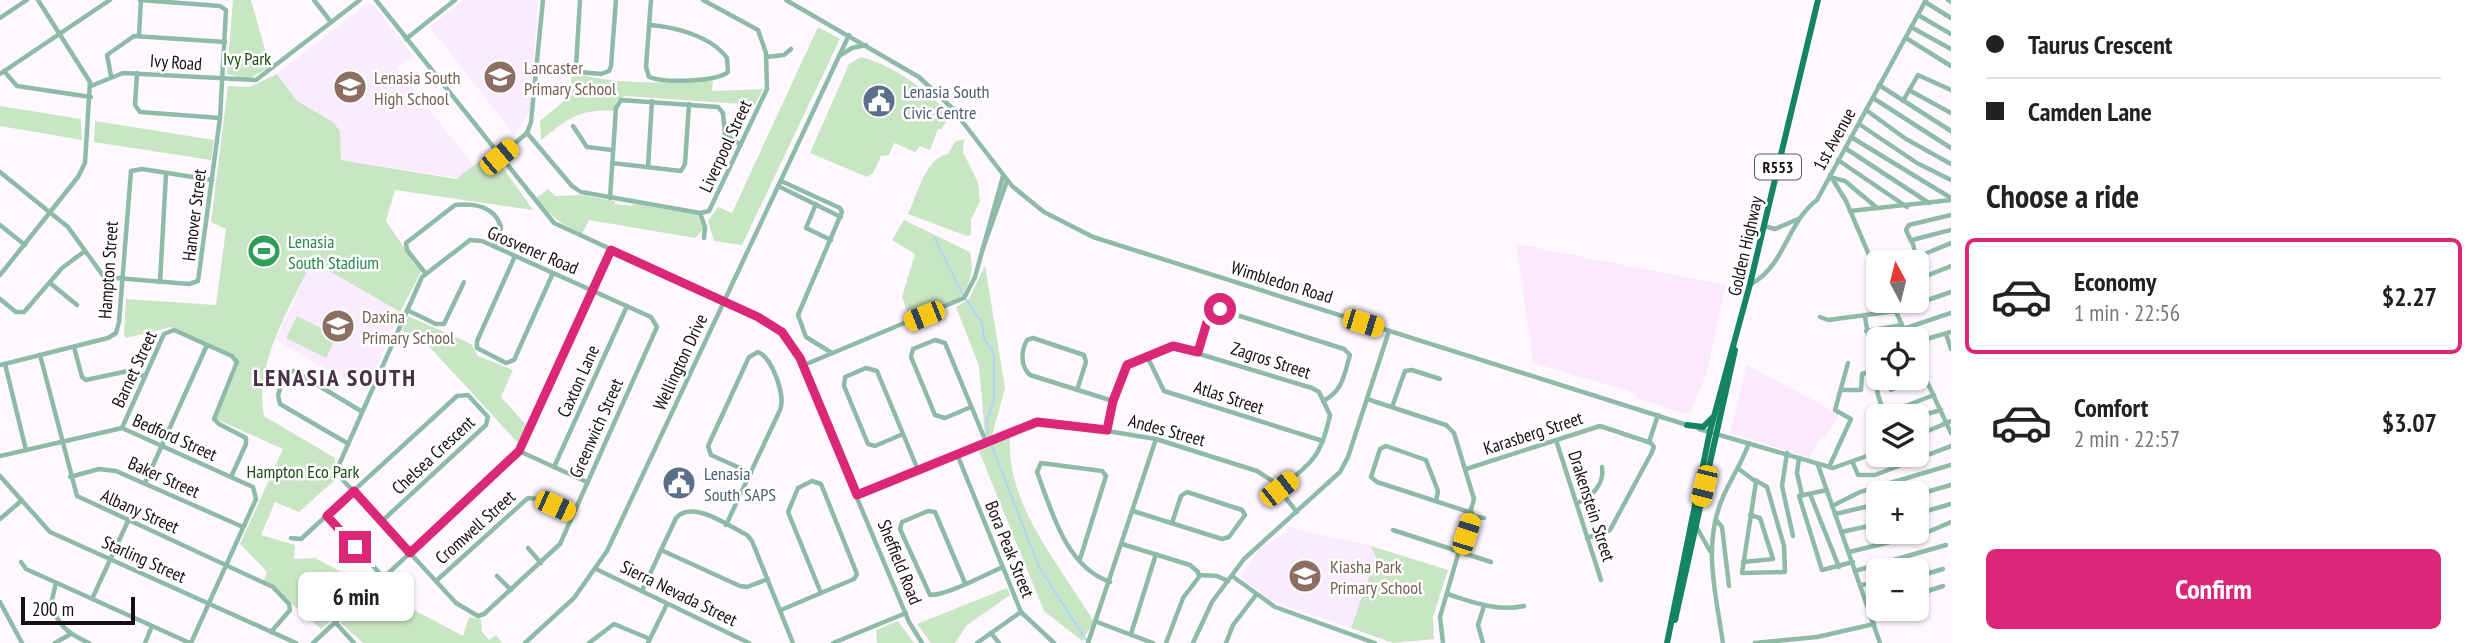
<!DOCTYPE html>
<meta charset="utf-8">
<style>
:root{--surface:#fff;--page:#f2f2f2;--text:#222;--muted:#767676;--line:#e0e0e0;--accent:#db2777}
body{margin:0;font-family:"PT Sans Narrow",sans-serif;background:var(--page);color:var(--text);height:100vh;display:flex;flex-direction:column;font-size:26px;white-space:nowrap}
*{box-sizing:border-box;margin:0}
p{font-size:23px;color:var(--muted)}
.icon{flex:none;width:38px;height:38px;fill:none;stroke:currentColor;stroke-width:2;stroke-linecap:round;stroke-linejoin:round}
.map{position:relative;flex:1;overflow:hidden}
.sheet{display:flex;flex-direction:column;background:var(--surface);width:525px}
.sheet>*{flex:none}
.guide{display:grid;align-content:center;height:154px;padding:0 35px;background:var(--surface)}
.needle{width:46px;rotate:353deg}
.fabs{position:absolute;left:1866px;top:250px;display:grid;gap:14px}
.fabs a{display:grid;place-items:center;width:63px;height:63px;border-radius:10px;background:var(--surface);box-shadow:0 2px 5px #0004;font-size:35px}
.scale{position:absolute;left:21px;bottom:18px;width:114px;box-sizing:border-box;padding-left:7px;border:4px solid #170d16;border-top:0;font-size:19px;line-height:24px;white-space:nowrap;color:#170d16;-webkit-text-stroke:5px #fff;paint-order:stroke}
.end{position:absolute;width:32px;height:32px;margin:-16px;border:9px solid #db2777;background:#fff;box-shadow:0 0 0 4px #fff}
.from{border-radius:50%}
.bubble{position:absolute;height:49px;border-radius:10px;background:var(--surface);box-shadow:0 2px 5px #0004;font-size:23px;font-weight:700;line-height:49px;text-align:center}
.car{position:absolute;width:21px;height:42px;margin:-21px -10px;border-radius:9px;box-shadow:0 0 5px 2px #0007;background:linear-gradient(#f5c518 24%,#345 0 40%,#f5c518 0 76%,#345 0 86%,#f5c518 0)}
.guide b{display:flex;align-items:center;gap:24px;height:66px;font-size:26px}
.guide b+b{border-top:2px solid var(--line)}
.guide i{width:18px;height:18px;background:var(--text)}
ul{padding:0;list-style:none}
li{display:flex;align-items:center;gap:21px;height:116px;margin:0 14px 10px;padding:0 21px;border:4px solid transparent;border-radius:10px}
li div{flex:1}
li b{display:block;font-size:26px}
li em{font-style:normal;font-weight:700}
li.selected{border-color:var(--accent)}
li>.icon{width:63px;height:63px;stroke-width:1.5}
h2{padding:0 35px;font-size:32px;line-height:84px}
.button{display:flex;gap:14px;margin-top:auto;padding:14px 35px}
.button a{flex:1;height:80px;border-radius:10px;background:var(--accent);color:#fff;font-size:28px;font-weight:700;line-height:80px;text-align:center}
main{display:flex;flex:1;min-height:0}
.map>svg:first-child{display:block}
.commercial{fill:#fbeafd}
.education{fill:#faebfe}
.green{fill:#c9e6c4}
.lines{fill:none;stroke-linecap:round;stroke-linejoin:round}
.stream{stroke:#b0d3fa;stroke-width:2}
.minor{stroke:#8dbba7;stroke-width:4.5}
.major{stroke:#148463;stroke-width:6}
.route{stroke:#db2777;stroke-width:9}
.labels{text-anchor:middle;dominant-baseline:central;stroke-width:5;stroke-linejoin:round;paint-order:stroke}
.shield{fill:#fff;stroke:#5d565c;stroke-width:2}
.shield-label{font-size:16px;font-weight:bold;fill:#170d16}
.park-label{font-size:18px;fill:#1c4914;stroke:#fff}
.street-label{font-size:18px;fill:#170d16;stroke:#fff}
.education-label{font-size:18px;fill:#785e54;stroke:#fff;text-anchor:start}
.service-label{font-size:18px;fill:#4e5e75;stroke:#fff;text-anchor:start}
.leisure-label{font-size:18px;fill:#27864d;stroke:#fff;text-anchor:start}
.district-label{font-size:24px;font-weight:bold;letter-spacing:2px;fill:#483146;stroke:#fff}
</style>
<main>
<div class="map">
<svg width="1951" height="643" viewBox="0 0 1951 643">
<rect width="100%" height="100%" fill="#fff8fe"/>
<g class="commercial">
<path d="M1516,244L1726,285L1707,372L1691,412L1686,414L1636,398L1635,393L1533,363Z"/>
<path d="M1747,365L1839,414L1825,439L1821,438L1809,458L1730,433Z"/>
</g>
<g class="education">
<path d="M463,0H538L530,111L514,135L430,27Z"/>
<path d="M367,4H373L413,56L397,68L474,166L460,178L341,160L340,131L333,122L297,101L277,74Z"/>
<path d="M312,261L400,312L365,392L276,340Z"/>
<path d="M1288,527L1371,546L1376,557L1351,628L1270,600L1241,578L1259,549L1285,533Z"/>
</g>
<g class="green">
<path d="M233,0H251L270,67L248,79L227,74Z"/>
<path d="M818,27L840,39L742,245L714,241L708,221L718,207L732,213Z"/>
<path d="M861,57C897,67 923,88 950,114L942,129H938L930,150L920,146L915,152L894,143L889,155L881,156L873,173L867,177L810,153L849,64Z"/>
<path d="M572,69C589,86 687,83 713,80L712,91L763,89L755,105L625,96L616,101L614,111C577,109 568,119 541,140L540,121L570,96Z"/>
<path d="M277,74L297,101L333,122L340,131L341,160L456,179L492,152L533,210L395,190L386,221L421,272L400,312L312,261C290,308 254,363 264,416L335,458L336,479L299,512L275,502L261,535L295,545L294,559L315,558L368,586L321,629L264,580L267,572L240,544L283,449L216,419L238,366L236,356L171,327L126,338L124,334L126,299L216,305L226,229L211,222L228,86L250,87Z"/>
<path d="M0,106L81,119L82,140L0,126Z"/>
<path d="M95,121L214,140L211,160L94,142Z"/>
<path d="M964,139L963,152L978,183L980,201L971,220V235L967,236L908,214C917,195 926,157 948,154L955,142Z"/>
<path d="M548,189L555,196L581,195L615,201V204L632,206V204L697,214L704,228L695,238L589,220L582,234C562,224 549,216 536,198Z"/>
<path d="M904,220L970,252C974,269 971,284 960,298L910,318L902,297L915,254L892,240Z"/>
<path d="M985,265L1005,388L992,436H985L979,366L956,307L969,299Z"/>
<path d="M297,316L337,336L326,358L286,338Z"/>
<path d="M408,316L471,344L478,356L513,370L501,397L526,425L518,443L424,341L402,331Z"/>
<path d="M1010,438C1006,506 1061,566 1094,622L1082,641L1044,611L978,449Z"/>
<path d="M1371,546L1448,570L1433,617L1434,639L1393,643L1351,628L1376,557Z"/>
<path d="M1007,588L1010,595L966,626L955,643H931L917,624Z"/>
<path d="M376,590L463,636L469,617L481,619L482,632L489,640L496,635L502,643H363L341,623Z"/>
<path d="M898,621L914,643H877L876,630Z"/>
</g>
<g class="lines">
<g class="stream">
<path d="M934,237L963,295L982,323L984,338L994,354V400L987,420L988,436"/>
<path d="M991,444L1039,567L1086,640"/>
</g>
<g class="minor">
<path d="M314,0L331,22"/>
<path d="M376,0L554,223L765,320L792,343L909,622L922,643"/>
<path d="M580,0L576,67L580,72L601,74L609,71L611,66L616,0"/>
<path d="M786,0L919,77L952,108L1012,186L1044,212L1093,237L1687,425"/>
<path d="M1948,0L1951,2"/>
<path d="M1925,2L1951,18"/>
<path d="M1918,15L1951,34"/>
<path d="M0,18L27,0"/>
<path d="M650,25C675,27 711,36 727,58L728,72C716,82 665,83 649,77L646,67L651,0"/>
<path d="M1911,27L1951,49"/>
<path d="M139,35L141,0"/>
<path d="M1906,38L1951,66"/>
<path d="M406,39L455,0"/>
<path d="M839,56L852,48L866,45"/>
<path d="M766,57L784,55L791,49"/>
<path d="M4,71L17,86L91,97"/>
<path d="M137,73L135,105L140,112L220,118"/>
<path d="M0,74L110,0"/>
<path d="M111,76L107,55L134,36L225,42"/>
<path d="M1879,85L1951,131"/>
<path d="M91,86L123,73L256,80L360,0"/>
<path d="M1909,90L1951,113"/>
<path d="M1873,98L1951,148"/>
<path d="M1903,101L1918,75L1951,90"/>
<path d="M1866,110L1906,139L1951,164"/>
<path d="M1859,124L1917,163L1951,180"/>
<path d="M573,126L587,147L612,150"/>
<path d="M527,133L572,186L581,192L700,213L709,211L767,89L766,53L758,30L703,0"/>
<path d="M1851,137L1951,198"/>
<path d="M1845,148L1929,203"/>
<path d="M499,157L527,133L531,122L543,0"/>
<path d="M1838,160L1907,207"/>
<path d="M612,163L681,171L685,164L689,104"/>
<path d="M648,167L652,101"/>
<path d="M0,172L68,227L104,277L189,284L198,281L220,118L226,10L220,6L140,0"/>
<path d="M1830,175L1846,201L1878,276"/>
<path d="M1833,178L1845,181L1876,207"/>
<path d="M781,181L840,208L842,212L798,315L806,337L832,353"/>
<path d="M778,186L841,217"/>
<path d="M610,198L616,108L621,100L718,107L723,113L725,134L741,145"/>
<path d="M816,204L806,228L831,240"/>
<path d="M1850,211L1951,200"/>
<path d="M700,213L705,227L704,238"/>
<path d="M0,225L25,245"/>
<path d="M1764,226L1775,229L1798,219"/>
<path d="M470,240L482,241L651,317L657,327L560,544L484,614L478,616L456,603L342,479L338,467L422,277Z"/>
<path d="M1911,241L1906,230L1909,225L1951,215"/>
<path d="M982,251L1007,181"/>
<path d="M515,256L477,341V348L506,363L514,360L553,273"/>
<path d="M1916,257L1912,240L1951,230"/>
<path d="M1905,262L1951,243"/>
<path d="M426,274L407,250L406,243L455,205C475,203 496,207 501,228L494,246"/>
<path d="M0,275L78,177L85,163L90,82L38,0"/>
<path d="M1916,280L1951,266"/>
<path d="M160,282L166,174"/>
<path d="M50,283L77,305"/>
<path d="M1751,284C1785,266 1787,222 1817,200L1926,0"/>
<path d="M0,299L16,312H24L62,268L85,251"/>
<path d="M1891,301L1909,340"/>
<path d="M407,310L436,324H444L464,282"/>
<path d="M1820,317L1828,320L1896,311L1951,292"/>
<path d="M1865,317L1878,395L1885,416"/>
<path d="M1903,329L1951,313"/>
<path d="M1866,331L1902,325"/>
<path d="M1946,334L1951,349"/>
<path d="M1916,342L1951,332"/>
<path d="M74,347L82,377L86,380L128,371L144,376"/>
<path d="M1198,352L1210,312L1218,309L1344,349L1350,355C1344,375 1343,391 1323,401"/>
<path d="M40,355L77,496L273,587L289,604L290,610L271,632"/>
<path d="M1147,356L1164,391L1323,441"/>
<path d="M1916,358L1951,433"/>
<path d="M5,364L26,450"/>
<path d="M0,365L108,338L116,333L119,322L131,171L142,169L212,180"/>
<path d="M804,365L964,298L975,277L1003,176"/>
<path d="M1077,390L1086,362L1084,355L1033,338L1027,340C1021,351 1020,366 1030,375L1113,401"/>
<path d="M1843,390H1861L1862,374L1873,371"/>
<path d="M1891,390L1926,375"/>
<path d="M1367,399L1446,425L1454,433L1474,499L1440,617L1443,643"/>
<path d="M971,407L945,418L935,415L911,357L913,349L935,340L945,343L986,442"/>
<path d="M1392,407L1405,371L1412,370L1440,379"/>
<path d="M1884,414L1934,395"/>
<path d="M1916,417L1941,410"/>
<path d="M122,428L164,334L174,330L232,356L237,362L214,419L219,424L246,438V444L231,477"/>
<path d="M1699,429L1833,468L1878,452"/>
<path d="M1107,430L1113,401L1126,367L1173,346L1312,388L1319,392L1330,415C1321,458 1311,463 1279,489"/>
<path d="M903,434L875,446L868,444L844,386L845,377L866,368L877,371L918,470"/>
<path d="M1916,436L1951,421"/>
<path d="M1556,440L1601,580"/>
<path d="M1649,442L1658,415"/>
<path d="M347,443L280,404L278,395L285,374L294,371L361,411"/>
<path d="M519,451L587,482"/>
<path d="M1787,453L1782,486L1793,536"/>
<path d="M957,454L1021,612L1054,643"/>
<path d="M0,456L122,428L253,487L256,499L191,643"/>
<path d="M1799,458L1797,473L1802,495"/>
<path d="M1853,463L1858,475H1875L1951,446"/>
<path d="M1818,465L1880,643"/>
<path d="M554,467L627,306"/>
<path d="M1829,467L1851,419L1835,410L1848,363"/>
<path d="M1466,469L1600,426L1651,443L1654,447L1651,454L1610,530L1587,538"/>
<path d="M1739,469L1756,482L1742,573L1785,572L1784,546L1767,487L1755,480"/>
<path d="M0,476L50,532L296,643"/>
<path d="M70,477L99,469L116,471L243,527"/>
<path d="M145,483L207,345"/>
<path d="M1827,490L1799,496L1822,570L1853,562"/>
<path d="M1810,494L1839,567"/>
<path d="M857,495L1031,424L1046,421L1156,439L1257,471L1271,480L1297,512"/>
<path d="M1916,495L1951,485"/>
<path d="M1436,501L1438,491L1426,460L1386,446L1380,449L1371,477L1377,482L1472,513"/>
<path d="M1577,503C1591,498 1605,484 1602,467"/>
<path d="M1832,506L1860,492L1951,465"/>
<path d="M1133,511L1222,539L1229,537L1245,515L1242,510L1187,492L1181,496L1172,523"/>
<path d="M1835,514L1878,504"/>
<path d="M1916,514L1951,504"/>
<path d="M327,516L384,578"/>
<path d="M1472,516L1484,518"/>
<path d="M0,519L21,501"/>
<path d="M1717,521L1722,527L1729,586"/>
<path d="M726,525L780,410C786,396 772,357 758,352L749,357L708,446L711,455L751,473"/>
<path d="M1696,526L1710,551"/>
<path d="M1393,530L1491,562"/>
<path d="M1841,532L1878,524"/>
<path d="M291,538L301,539L457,396L468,395L488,417L486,425L381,522"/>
<path d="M1122,544L1190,565L1198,572L1199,577L1183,598L1166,643"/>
<path d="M528,548L541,563"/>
<path d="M661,550L740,586L747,587L768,579"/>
<path d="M1849,552L1923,534L1951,522"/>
<path d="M1080,559L1106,476L1102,471L1041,463L1037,472C1052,512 1066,567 1110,582"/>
<path d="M21,562L26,569L190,643"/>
<path d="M1743,562L1773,559L1760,518L1750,515"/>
<path d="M596,569L749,643"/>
<path d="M1855,571L1946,545"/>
<path d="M1199,575L1217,576L1228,581"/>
<path d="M497,576L511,590"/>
<path d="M1232,576L1275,607L1375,643"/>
<path d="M1916,577L1943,569"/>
<path d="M436,581L528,498L538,499L573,514"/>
<path d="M56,583L51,604C58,626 69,634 89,643"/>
<path d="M965,583L935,512L928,511L902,522L900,529L930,595C948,595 984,575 1003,567"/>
<path d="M1860,585L1878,583"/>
<path d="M642,591L676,518C692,499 729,526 747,535L752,541L793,643"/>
<path d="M1447,594C1473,602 1497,612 1524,606"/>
<path d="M1916,595L1943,586"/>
<path d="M92,599L128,521"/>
<path d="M0,602L22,643"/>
<path d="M1870,608L1878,606"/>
<path d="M781,610L854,579L857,574L821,484L812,481L798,488L788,512L821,593"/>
<path d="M335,622L354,643"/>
<path d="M1097,622L1153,643"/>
<path d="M991,633L999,643"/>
<path d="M1131,634L1156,554"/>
<path d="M55,643L69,635"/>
<path d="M145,643L152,626"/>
<path d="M313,643L518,453L611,250"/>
<path d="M525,643L574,598L607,551L849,35"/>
<path d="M589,643L614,624L650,639"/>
<path d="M648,643L667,604"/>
<path d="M833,643L906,613"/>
<path d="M977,643L1021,612"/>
<path d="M1088,643L1156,439"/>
<path d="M1193,643L1212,602L1244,559L1340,472L1348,457L1389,331"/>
<path d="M1226,643L1233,625L1256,595"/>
<path d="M1483,643L1478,625L1484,606"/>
<path d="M1723,643C1716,595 1702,544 1723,497C1731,478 1742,463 1749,443"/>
<path d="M1755,643L1817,637L1874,624"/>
</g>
<g class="major">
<path d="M1687,425L1703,427L1712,418"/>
<path d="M1675,620L1735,350"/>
<path d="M1667,643L1710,431L1750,284L1818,0"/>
</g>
</g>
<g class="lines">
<path class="route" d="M355,547L327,516L354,491L410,553L519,451L611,250L758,317L782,332L800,358L857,495L1037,422L1107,430L1113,401L1127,365L1173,346L1198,352L1210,312L1220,309"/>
</g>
<defs>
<symbol id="school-disc" viewBox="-11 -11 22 22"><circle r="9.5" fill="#8d6e63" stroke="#fff"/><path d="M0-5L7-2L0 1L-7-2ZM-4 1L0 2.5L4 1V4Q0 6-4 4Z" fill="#fff"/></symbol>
<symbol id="civic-disc" viewBox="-11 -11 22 22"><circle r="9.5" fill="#5c6f8a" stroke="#fff"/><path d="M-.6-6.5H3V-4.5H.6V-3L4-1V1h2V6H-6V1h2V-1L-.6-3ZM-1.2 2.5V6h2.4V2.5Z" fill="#fff"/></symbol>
<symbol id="stadium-disc" viewBox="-11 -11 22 22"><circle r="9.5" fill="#2e9e5b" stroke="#fff"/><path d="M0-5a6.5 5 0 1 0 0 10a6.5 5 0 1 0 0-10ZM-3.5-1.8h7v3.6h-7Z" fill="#fff"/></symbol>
</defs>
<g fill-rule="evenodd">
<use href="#school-disc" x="481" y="58" width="38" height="38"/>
<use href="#school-disc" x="331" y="68" width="38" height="38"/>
<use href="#civic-disc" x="860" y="82" width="38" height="38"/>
<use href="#stadium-disc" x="245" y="232" width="38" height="38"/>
<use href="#school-disc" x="319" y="307" width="38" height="38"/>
<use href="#civic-disc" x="660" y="464" width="38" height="38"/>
<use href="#school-disc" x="1286" y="557" width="38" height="38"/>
</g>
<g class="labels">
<rect class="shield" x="1755" y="154.5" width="46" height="25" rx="5"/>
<g class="shield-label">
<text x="1778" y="167">R553</text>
</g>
<g class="park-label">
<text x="247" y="58">Ivy Park</text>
<text x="303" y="471">Hampton Eco Park</text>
</g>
<g class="street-label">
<text transform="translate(176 62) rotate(4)">Ivy Road</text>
<text transform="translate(1834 139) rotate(-61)">1st Avenue</text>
<text transform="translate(725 146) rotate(-65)">Liverpool Street</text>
<text transform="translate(194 215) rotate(-83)">Hanover Street</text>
<text transform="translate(1745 246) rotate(-77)">Golden Highway</text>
<text transform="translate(533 250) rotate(23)">Grosvener Road</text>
<text transform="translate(108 270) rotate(-86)">Hampton Street</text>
<text transform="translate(1282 282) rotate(17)">Wimbledon Road</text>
<text transform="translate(1271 360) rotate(18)">Zagros Street</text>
<text transform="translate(680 362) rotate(-65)">Wellington Drive</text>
<text transform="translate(134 369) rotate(-65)">Barnet Street</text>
<text transform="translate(578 381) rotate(-66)">Caxton Lane</text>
<text transform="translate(1229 397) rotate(18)">Atlas Street</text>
<text transform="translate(596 428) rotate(-66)">Greenwich Street</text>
<text transform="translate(1167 430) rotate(15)">Andes Street</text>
<text transform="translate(1533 433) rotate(-18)">Karasberg Street</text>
<text transform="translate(175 437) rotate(24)">Bedford Street</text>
<text transform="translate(433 455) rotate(-43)">Chelsea Crescent</text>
<text transform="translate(164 477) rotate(24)">Baker Street</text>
<text transform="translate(1592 506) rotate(72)">Drakenstein Street</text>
<text transform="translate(140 511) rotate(24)">Albany Street</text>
<text transform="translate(475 527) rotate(-42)">Cromwell Street</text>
<text transform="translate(1010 549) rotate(68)">Bora Peak Street</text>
<text transform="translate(144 559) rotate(24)">Starling Street</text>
<text transform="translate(900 562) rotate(68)">Sheffield Road</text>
<text transform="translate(679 593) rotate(26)">Sierra Nevada Street</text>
</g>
<g class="education-label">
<text x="524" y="67">Lancaster<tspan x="524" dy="21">Primary School</tspan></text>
<text x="374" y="77">Lenasia South<tspan x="374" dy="21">High School</tspan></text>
<text x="362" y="316">Daxina<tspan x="362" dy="21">Primary School</tspan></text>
<text x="1330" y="566">Kiasha Park<tspan x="1330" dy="21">Primary School</tspan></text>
</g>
<g class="service-label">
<text x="903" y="91">Lenasia South<tspan x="903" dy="21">Civic Centre</tspan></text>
<text x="704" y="473">Lenasia<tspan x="704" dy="21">South SAPS</tspan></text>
</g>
<g class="leisure-label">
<text x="288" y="241">Lenasia<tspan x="288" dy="21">South Stadium</tspan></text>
</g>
<g class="district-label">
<text x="335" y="377">LENASIA SOUTH</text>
</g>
</g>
</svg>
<div class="fabs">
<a><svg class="needle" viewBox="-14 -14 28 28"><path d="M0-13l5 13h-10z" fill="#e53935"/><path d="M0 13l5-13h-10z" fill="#767676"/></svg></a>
<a><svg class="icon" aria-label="locate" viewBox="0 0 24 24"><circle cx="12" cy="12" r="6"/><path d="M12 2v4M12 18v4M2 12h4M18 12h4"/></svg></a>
<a><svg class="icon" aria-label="layers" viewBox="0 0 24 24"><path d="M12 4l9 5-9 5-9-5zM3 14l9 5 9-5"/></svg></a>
<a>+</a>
<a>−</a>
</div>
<div class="scale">200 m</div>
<i class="end from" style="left:1220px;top:309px"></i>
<i class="end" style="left:355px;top:547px"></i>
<div class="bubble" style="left:298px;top:572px;width:116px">6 min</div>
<i class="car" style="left:499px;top:157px;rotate:50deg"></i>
<i class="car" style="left:924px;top:316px;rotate:248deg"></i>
<i class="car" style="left:1363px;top:323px;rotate:107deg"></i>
<i class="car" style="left:1704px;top:486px;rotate:194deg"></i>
<i class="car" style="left:1279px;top:489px;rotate:52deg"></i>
<i class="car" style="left:555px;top:506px;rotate:114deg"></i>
<i class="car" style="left:1466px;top:534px;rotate:18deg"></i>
</div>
<section class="sheet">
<div class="guide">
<b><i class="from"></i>Taurus Crescent</b>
<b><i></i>Camden Lane</b>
</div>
<h2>Choose a ride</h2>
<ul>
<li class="selected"><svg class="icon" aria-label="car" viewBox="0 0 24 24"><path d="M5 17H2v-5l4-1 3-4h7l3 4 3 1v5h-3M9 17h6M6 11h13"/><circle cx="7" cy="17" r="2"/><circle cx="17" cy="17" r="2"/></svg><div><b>Economy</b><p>1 min · 22:56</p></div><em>$2.27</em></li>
<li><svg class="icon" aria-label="car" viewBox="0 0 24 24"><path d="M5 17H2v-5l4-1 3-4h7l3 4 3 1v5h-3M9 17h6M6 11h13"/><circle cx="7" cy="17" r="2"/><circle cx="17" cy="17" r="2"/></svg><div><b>Comfort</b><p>2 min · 22:57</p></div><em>$3.07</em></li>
</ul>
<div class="button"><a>Confirm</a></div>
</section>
</main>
